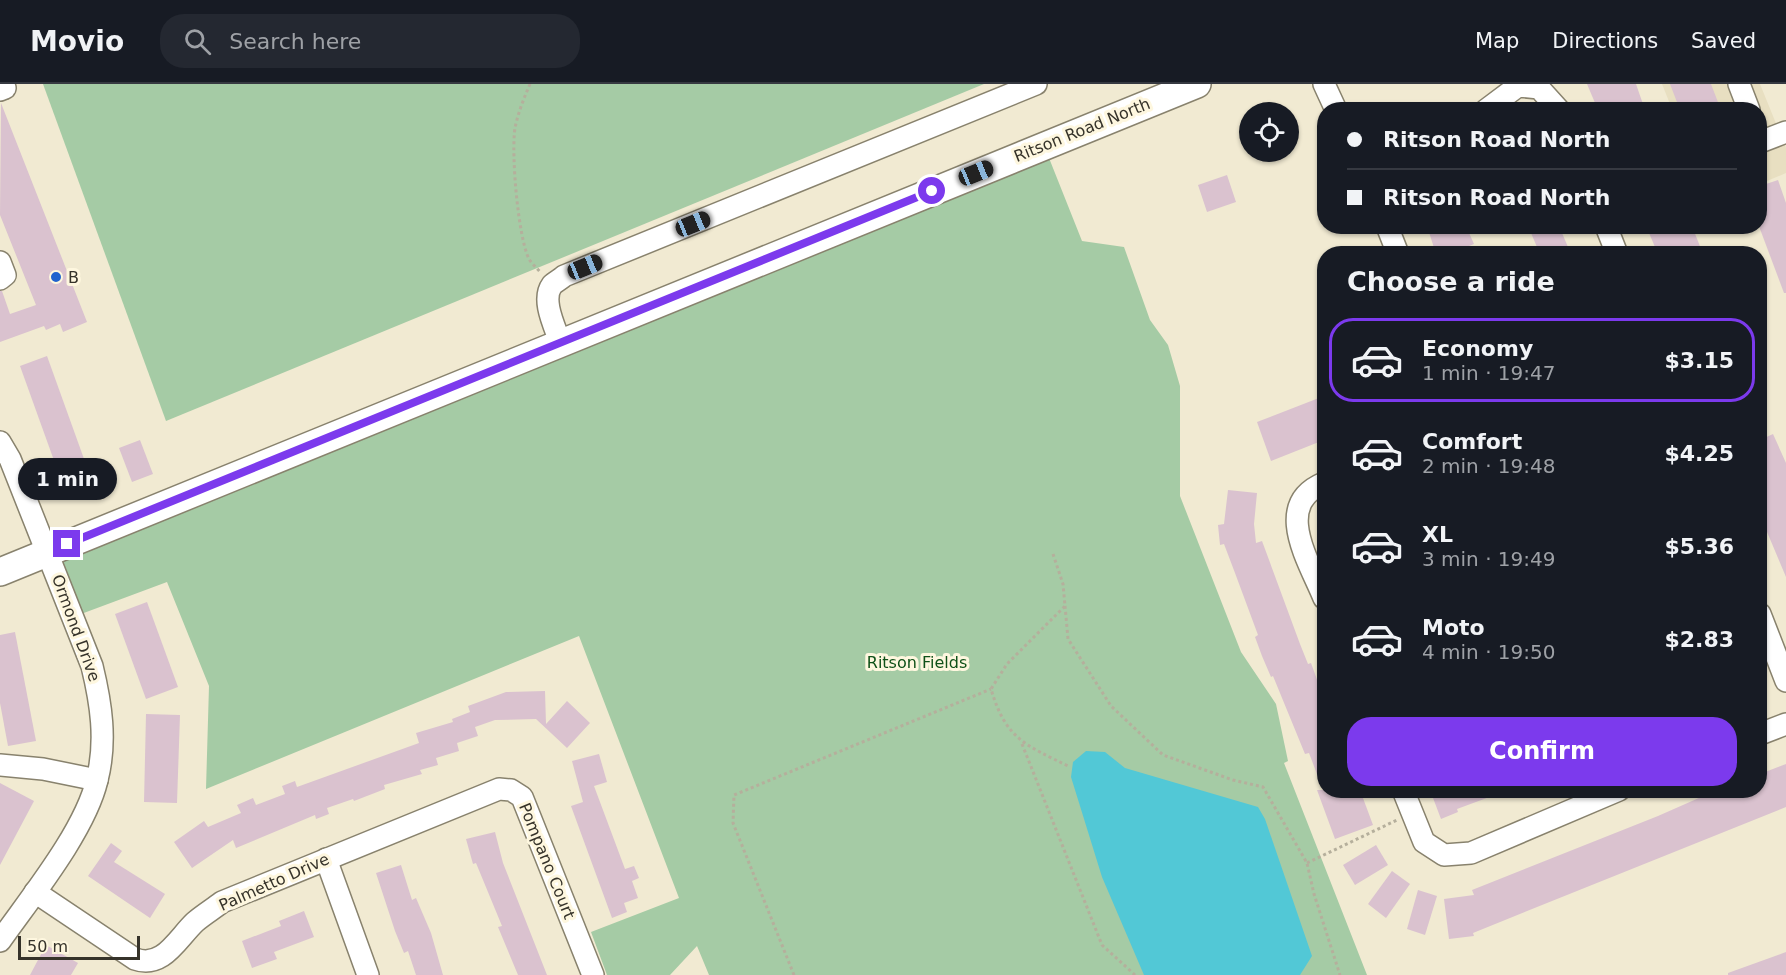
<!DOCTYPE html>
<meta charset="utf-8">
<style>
:root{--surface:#171b24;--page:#242831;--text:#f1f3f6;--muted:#9ea1a6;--line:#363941;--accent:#7c3aed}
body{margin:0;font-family:"DejaVu Sans",sans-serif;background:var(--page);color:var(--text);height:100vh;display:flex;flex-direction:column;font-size:22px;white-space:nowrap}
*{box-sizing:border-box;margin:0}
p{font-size:20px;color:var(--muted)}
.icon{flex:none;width:33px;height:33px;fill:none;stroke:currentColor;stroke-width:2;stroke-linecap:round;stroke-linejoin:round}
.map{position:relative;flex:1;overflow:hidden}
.drawer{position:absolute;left:1317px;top:162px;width:450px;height:552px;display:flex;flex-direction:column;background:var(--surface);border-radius:24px;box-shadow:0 2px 4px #0004}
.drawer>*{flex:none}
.banner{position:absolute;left:1317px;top:18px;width:450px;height:132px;border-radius:24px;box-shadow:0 2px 4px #0004;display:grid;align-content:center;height:132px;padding:0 30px;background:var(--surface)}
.tools{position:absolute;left:1239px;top:18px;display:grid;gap:12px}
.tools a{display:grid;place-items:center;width:60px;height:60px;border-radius:50%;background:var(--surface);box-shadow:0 2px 4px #0004;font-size:30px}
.scale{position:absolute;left:18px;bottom:15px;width:122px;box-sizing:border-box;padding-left:6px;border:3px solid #36332a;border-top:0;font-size:16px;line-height:21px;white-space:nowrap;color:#36332a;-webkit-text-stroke:4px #fef7df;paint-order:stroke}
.end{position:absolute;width:27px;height:27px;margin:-14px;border:8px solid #7c3aed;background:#fff;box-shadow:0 0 0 3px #fff}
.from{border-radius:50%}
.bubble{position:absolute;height:42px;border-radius:21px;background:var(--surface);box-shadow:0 2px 4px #0004;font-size:20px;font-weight:800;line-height:42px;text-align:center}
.car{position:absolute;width:18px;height:36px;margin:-18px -9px;border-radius:8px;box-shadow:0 0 4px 2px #0007;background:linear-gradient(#222 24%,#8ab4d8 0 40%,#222 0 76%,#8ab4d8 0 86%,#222 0)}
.banner b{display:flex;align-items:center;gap:21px;height:57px;font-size:22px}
.banner b+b{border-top:2px solid var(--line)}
.banner i{width:15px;height:15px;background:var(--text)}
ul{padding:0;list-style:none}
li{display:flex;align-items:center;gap:18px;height:84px;margin:0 12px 9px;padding:0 18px;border:3px solid transparent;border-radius:24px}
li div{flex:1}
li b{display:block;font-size:22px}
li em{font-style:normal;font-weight:800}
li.on{border-color:var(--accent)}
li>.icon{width:54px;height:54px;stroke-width:1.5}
h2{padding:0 30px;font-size:27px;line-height:72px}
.cta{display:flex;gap:12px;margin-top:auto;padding:12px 30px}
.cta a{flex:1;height:69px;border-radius:24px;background:var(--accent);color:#fff;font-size:24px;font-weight:800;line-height:69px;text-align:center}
header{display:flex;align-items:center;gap:36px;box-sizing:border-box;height:84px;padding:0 30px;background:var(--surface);border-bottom:2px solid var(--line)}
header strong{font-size:28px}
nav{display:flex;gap:33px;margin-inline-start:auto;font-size:21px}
.search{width:420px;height:54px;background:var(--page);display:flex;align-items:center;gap:15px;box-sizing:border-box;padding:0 21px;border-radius:24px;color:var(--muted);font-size:22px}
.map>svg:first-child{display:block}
.built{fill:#e8dfc1}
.green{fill:#a5cba5}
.water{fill:#52c8d6}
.building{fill:#dac2cf}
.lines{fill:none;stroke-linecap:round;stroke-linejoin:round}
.minor-casing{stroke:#88826d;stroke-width:24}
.major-casing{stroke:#88826d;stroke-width:30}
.path{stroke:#b5af9c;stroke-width:3;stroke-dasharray:3 3;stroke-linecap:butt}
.minor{stroke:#fff;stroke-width:21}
.major{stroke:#fff;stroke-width:27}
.route{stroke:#7c3aed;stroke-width:8}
.poi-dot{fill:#2062ce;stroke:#fef7df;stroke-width:2}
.labels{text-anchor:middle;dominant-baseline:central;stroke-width:6;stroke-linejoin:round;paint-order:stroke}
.street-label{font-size:16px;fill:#36332a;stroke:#fef7df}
.poi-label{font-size:16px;fill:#36332a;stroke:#fef7df;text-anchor:start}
.park-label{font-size:16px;fill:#0f5118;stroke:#fef7df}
</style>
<header>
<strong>Movio</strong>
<div class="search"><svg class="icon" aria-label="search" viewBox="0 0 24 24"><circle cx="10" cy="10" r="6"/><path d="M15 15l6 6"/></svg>Search here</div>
<nav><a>Map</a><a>Directions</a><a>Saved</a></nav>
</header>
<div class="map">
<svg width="1786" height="891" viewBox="0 0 1786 891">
<rect width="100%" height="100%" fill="#f1ead2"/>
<path class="built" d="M1662,0H1760L1786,64V89L1760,100V26L1672,25Z"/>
<g class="green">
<path d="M43,0H984L166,337Z"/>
<path d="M1049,74L1082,157L1124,163L1150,236L1168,261L1180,302V412L1241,568L1276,620L1288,677L1284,679L1367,891H709L697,862L670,891H607L591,848L679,814L579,552L206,705L209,602L167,498L73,533L47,468Z"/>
</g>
<path class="water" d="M1086,667L1105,668L1125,684L1258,723L1265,735L1312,872L1300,891H1144L1102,793L1071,693L1073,678Z"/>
<g class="building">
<path d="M1587,0H1636L1645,26H1598Z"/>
<path d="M1670,0H1711L1721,26H1680Z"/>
<path d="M1,19L87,238L63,248L60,240L46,246L44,242L0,258V207H2L10,230L36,221L0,131Z"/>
<path d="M1227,91L1236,118L1207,128L1198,101Z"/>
<path d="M1778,96L1786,119V209H1784L1760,145V102Z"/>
<path d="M1427,142H1466L1474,160L1469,162L1472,170H1436Z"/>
<path d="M1528,142H1559L1571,170H1540Z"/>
<path d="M1646,142H1692L1703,170H1658Z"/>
<path d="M47,272L88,386L61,396L20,282Z"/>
<path d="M1324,312V356L1271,377L1257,338Z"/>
<path d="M1773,350L1786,379V493L1762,436L1765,435L1760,421V356Z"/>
<path d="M140,356L153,390L132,398L119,364Z"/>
<path d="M1228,406L1257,409L1254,440L1256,459L1262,457L1300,560L1308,580L1311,579L1324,615V706H1360L1373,741L1335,755L1317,706H1323L1309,669L1305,670L1273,592L1271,593L1262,572L1255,553L1258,551L1235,489L1224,460L1220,461L1218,441L1224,440Z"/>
<path d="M147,518L178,603L146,615L115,530Z"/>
<path d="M15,548L36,657L8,662L0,619V551Z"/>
<path d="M545,607L546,640L567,617L590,639L567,664L536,635L495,636L475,643L478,652L457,659L459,667L436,674L438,681L420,686L422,690L384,701L385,705L354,717L353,715L327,724L329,730L316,735L315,731L236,764L233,756L192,784L174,758L204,737L208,743L241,729L237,721L253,714L256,721L285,710L282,702L295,697L297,703L419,659L416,649L453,638L452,635L470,628L468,622L506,608Z"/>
<path d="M146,630L180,631L177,719L144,718Z"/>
<path d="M599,670L607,698L594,702L625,785L634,782L639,794L632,797L638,814L624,819L627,828L612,834L571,722L583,718L572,677Z"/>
<path d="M1786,680V723L1510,834L1473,849L1474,852L1449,855L1444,815L1474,811L1472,806L1658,732L1717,706H1760V690Z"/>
<path d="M0,699L34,717L0,781Z"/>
<path d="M1430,706H1503V708L1457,725L1458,728L1441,735Z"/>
<path d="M495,748L503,779L547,891H518L498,843L502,842L476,779L473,780L466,755Z"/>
<path d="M111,759L122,767L114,778L165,810L150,834L88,792Z"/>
<path d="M1376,761L1388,781L1355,801L1343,781Z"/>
<path d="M401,781L412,816L416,814L431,849L443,891H416L408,867L404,869L395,847L376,789Z"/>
<path d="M1392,787L1410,800L1386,834L1368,820Z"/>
<path d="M1418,806L1437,812L1425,851L1407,845Z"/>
<path d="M304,827L314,853L274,868L277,875L252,884L242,857L281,842L279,837Z"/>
<path d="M46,861L78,879L71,891H30Z"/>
<path d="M1786,868V891H1728V889Z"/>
</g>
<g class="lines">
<defs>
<g id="minor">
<path d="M1324,0L1336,26"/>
<path d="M1739,0L1749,26"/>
<path d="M0,6L5,4"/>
<path d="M1486,26L1518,2L1539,4L1559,26"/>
<path d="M1760,58L1786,48"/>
<path d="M1387,142L1398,170"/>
<path d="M1606,142L1617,170"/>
<path d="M0,178L5,191L0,195"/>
<path d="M560,258C555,243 541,216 552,201C555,198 561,195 564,192L1036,0"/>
<path d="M0,358L10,375L92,582C101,619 107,657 97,696C85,747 31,813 0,857"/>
<path d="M1324,399C1272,421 1309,477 1324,514"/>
<path d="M1760,530L1786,597"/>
<path d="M1760,650L1786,640"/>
<path d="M0,681L43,685L97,696"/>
<path d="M1403,706L1424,758L1444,771L1471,769L1619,706"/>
<path d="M326,775L368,891"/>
<path d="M35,808L135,875C163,885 177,855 195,838C203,831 213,825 222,818L499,705L511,706L522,713L593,891"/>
</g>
<path id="major" d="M0,488L1197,0"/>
</defs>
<use href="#minor" class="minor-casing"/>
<use href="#major" class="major-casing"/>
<g class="path">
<path d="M530,0C524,14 518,29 515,44C511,69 518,153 529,175C532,180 537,184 541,189"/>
<path d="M1053,470L1063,500L1065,522L1007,580L991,605C1006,656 1026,661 1070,683"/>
<path d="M1065,522L1068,555L1111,622L1163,671L1233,696L1263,703L1307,779L1314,810L1340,891"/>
<path d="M1022,660L1102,861L1135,891"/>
<path d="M1307,779L1397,736"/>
<path d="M794,891L733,739L734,711L991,605"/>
</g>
<use href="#minor" class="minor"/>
<use href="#major" class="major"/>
</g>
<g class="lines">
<path class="route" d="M67,460L932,107"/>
</g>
<circle class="poi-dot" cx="56" cy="193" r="6"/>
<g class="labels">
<g class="street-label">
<text transform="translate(1082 46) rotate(-22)">Ritson Road North</text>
<text transform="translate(76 544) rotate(70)">Ormond Drive</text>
<text transform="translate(547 777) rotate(68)">Pompano Court</text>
<text transform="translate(274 798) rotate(-24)">Palmetto Drive</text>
</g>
<g class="poi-label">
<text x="68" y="193">B</text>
</g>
<g class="park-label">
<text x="917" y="578">Ritson Fields</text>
</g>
</g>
</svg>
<div class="tools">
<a><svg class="icon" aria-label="locate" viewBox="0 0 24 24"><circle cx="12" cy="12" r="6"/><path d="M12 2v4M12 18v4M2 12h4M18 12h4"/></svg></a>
</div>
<div class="scale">50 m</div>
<i class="end from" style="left:932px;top:107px"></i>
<i class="end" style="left:67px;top:460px"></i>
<div class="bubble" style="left:18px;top:374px;width:99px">1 min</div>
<i class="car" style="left:976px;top:89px;rotate:68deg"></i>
<i class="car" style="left:693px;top:140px;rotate:68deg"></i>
<i class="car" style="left:585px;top:183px;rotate:68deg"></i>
<div class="banner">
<b><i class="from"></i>Ritson Road North</b>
<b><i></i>Ritson Road North</b>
</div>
<section class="drawer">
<h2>Choose a ride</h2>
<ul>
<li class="on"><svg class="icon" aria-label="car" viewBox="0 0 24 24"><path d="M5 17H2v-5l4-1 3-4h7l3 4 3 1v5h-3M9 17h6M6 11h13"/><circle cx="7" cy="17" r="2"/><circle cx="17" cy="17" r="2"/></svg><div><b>Economy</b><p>1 min · 19:47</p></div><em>$3.15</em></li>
<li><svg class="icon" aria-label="car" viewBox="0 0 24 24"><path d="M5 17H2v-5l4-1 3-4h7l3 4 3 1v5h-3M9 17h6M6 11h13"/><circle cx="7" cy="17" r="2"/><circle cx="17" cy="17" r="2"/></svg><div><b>Comfort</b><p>2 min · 19:48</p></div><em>$4.25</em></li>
<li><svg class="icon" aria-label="car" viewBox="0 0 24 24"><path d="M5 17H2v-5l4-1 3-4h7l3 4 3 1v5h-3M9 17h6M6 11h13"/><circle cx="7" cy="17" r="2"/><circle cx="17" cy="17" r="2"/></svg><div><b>XL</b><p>3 min · 19:49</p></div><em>$5.36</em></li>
<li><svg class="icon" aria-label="car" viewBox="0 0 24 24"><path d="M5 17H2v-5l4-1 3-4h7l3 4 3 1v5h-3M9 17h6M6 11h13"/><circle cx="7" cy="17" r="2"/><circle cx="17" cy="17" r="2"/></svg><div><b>Moto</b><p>4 min · 19:50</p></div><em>$2.83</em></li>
</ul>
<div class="cta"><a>Confirm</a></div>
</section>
</div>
